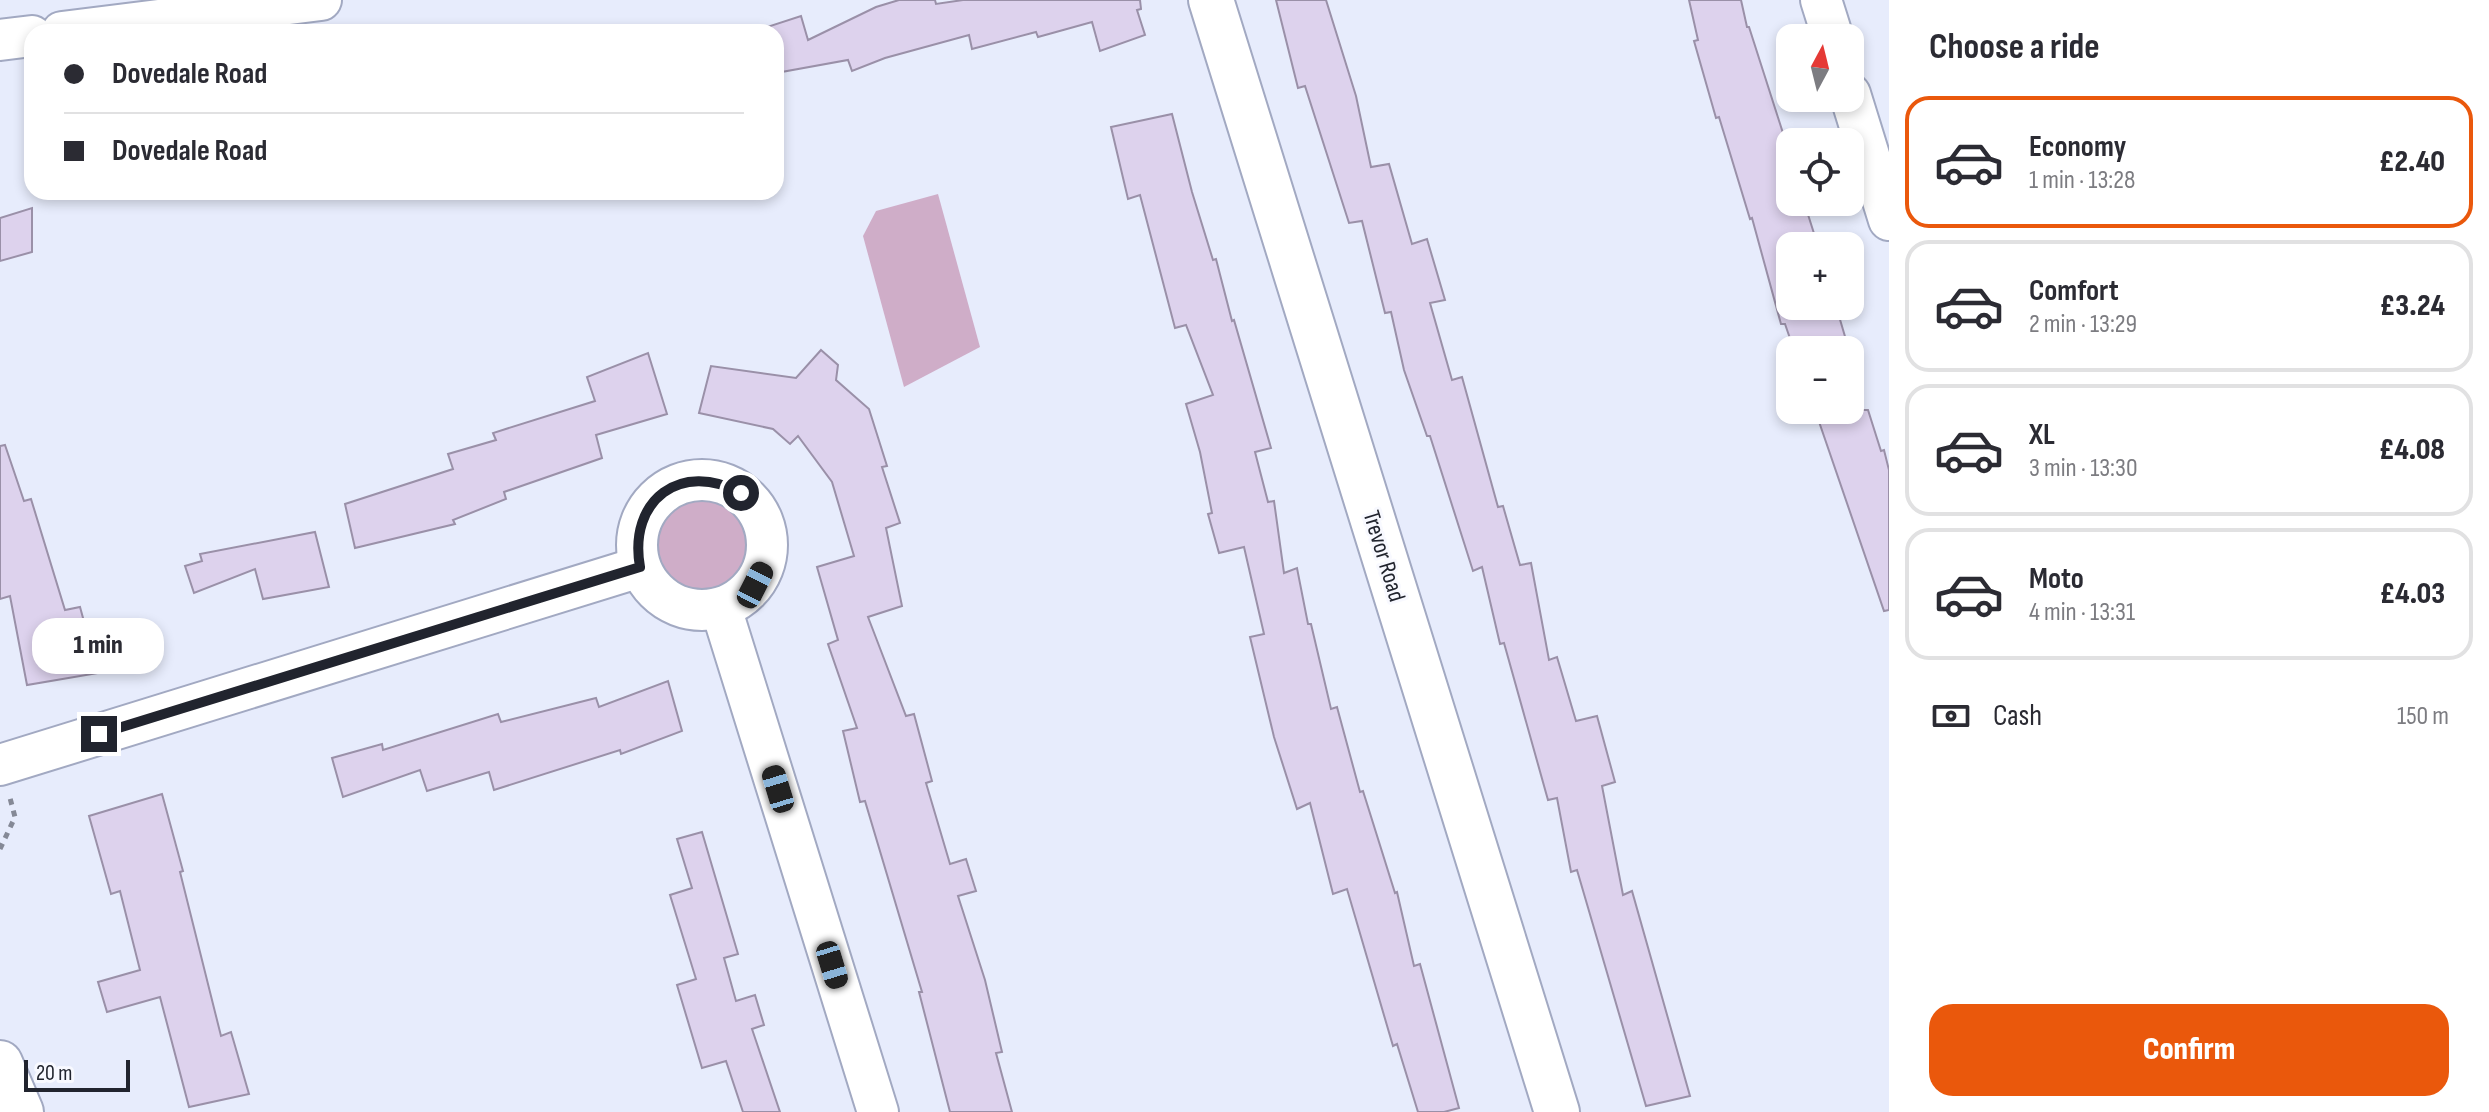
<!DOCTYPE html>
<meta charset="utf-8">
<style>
:root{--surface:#fff;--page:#f2f2f3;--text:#2b2b33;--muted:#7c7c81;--line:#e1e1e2;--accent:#ea580c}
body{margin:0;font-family:"Sofia Sans Condensed",sans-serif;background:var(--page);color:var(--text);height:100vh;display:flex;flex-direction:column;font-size:30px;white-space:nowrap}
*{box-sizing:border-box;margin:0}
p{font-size:26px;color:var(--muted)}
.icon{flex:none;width:44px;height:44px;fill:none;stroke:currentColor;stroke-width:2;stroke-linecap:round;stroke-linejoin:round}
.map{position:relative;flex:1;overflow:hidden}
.details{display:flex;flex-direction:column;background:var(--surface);width:600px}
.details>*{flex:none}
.guide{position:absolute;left:24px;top:24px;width:760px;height:176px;border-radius:24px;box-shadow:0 4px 12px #0003;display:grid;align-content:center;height:176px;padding:0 40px;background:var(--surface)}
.needle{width:52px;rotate:7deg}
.controls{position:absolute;left:1776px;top:24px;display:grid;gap:16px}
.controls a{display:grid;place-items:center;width:88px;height:88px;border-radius:16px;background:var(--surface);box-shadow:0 4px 12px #0003;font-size:40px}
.scale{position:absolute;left:24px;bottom:20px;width:106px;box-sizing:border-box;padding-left:8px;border:4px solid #21242e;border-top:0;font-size:22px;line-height:28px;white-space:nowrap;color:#21242e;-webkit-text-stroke:6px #f8f9ff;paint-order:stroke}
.end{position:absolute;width:36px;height:36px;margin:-18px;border:10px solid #21242e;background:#fff;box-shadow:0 0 0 4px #fff}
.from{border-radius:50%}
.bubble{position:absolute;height:56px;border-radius:24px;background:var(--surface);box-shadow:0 4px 12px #0003;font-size:26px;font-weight:800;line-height:56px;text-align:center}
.car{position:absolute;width:24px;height:48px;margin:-24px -12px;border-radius:10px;box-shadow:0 0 6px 2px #0007;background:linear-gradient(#222 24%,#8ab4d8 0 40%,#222 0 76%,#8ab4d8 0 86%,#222 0)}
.guide b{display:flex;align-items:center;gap:28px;height:76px;font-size:30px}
.guide b+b{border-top:2px solid var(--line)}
.guide i{width:20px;height:20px;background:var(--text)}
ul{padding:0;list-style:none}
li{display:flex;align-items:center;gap:24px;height:132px;margin:0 16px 12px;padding:0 24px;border:4px solid var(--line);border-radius:24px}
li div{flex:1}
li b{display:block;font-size:30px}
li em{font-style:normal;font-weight:800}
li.on{border-color:var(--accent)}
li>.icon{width:72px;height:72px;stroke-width:1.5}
h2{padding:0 40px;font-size:36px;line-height:96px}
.pay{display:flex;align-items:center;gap:20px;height:88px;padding:0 40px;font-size:30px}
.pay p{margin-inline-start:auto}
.button{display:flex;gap:16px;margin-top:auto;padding:16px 40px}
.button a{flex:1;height:92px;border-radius:24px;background:var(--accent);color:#fff;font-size:32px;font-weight:800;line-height:92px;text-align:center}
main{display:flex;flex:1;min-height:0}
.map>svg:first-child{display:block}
.green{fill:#cfadc8}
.building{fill:#ddd2ed;stroke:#9a90a8;stroke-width:2}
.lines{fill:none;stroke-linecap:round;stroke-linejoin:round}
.minor-casing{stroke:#a2a9c2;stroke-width:44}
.tertiary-casing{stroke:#a2a9c2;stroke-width:48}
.primary-casing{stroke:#a2a9c2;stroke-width:48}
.path{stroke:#858996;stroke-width:5;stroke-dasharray:6 6;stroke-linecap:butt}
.minor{stroke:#fff;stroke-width:40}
.tertiary{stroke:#fff;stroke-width:44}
.primary{stroke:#fff;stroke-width:44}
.route{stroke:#21242e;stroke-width:10}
.labels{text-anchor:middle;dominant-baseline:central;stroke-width:6;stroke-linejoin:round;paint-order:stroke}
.street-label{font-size:24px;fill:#21242e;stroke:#f8f9ff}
</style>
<main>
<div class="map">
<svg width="1889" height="1112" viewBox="0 0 1889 1112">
<rect width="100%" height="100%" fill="#e7ecfc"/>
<g class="green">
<path d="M938,194L980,347L904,387L863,236L876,211Z"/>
<circle cx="702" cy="548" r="48"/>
</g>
<g class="building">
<path d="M899,0H935L936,4L963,0H1140L1141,9L1137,10L1145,35L1100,51L1092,22L1038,37L1036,32L972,49L969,35L885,58L852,71L848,60L776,73V32H769L767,27L801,16L808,40L876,7Z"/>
<path d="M1276,0H1326L1356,96L1371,167L1389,164L1412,244L1427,239L1445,300L1430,303L1452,380L1462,377L1498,507L1503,506L1520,565L1531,563L1549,660L1557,657L1576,721L1597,716L1615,782L1602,786L1623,895L1632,891L1690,1096L1646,1106L1577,870L1571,872L1557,798L1548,800L1504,643L1500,644L1482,567L1473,571L1430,436H1427L1404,370L1391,312L1385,313L1362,221L1349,223L1305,86L1298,88Z"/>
<path d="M1689,0H1741L1747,27H1749L1790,155V202H1804L1818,246H1790V306H1836L1849,350H1794L1785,324H1781L1752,218L1750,219L1719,117L1716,118L1694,41L1698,40Z"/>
<path d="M1172,114L1192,192L1213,260L1216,259L1232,321L1234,320L1271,448L1255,452L1268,502L1274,501L1284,573L1297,568L1308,624H1311L1331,709L1337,707L1360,792L1363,791L1395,893L1397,892L1414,966L1420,964L1459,1108L1444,1112H1418L1397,1044L1393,1046L1347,889L1333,894L1310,803L1297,809L1274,737L1250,637L1264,634L1244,547L1219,553L1208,514L1212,513L1200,452L1186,404L1213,395L1186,325L1175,328L1140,195L1128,199L1111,127Z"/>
<path d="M32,208V252L0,261V218Z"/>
<path d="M821,350L838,365L836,380L869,409L887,466L882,467L900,523L886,528L902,606L868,617L906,716L914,714L932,781L926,783L950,864L966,859L976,891L958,896L985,980L1002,1052L996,1053L1012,1112H950L919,992H922L865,801L860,802L843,731L857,728L828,644L838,640L817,567L854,556L832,482L798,436L790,444L773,429L699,413L711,366L796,378Z"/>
<path d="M648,353L667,414L596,435L602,458L504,492L506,499L453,520L455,524L355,548L345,504L453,469L448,454L496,440L493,433L595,401L587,377Z"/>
<path d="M1815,410H1868L1881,451L1884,450L1889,470V610L1884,611Z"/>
<path d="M5,445L24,501L31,499L65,610L80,607L98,673L27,685L10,596L0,599V446Z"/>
<path d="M315,532L329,587L263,599L255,569L194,593L185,566L202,561L200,554Z"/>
<path d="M668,681L682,731L621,754L620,750L494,790L489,772L427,791L420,770L343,797L332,758L382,744L383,750L498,714L501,722L596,698L599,707Z"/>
<path d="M162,794L183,871L180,872L221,1036L231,1032L249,1094L189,1107L160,997L107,1012L98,982L140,970L120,891L111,894L89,816Z"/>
<path d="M702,832L738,954L724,958L736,1001L755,995L764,1025L752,1029L780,1112H743L726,1061L702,1068L677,985L696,979L670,895L692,888L677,839Z"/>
</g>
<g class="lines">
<defs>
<g id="minor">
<path d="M1821,0L1833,38"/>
<path d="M62,32L321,0"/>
<path d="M0,40L32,36"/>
<path d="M1850,94L1889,220"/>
<circle cx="702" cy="545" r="65"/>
<path d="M721,608L878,1112"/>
<path d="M0,765L640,567"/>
</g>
<path id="tertiary" d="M1211,0L1557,1112"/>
<path id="primary" d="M0,1063L21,1112"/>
</defs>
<use href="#minor" class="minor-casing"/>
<use href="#tertiary" class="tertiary-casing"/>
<use href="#primary" class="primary-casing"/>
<path class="path" d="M0,849L15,817L10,798"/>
<use href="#minor" class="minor"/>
<use href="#tertiary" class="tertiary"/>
<use href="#primary" class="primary"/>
</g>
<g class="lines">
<path class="route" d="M99,734L640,567C628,500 681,460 741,493"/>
</g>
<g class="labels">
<g class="street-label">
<text transform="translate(1384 556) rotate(73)">Trevor Road</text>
</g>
</g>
</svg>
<div class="controls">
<a><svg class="needle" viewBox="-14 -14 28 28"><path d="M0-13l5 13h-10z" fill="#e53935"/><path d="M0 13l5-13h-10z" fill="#7c7c81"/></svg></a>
<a><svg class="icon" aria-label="locate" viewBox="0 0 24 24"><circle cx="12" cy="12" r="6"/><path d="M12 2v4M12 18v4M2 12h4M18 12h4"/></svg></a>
<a>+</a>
<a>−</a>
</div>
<div class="scale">20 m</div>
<i class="end from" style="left:741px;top:493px"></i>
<i class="end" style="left:99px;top:734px"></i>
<div class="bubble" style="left:32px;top:618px;width:132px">1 min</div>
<i class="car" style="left:755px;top:585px;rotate:27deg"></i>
<i class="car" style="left:778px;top:789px;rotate:343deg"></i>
<i class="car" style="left:832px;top:965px;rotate:163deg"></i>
<div class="guide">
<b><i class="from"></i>Dovedale Road</b>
<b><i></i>Dovedale Road</b>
</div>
</div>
<section class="details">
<h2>Choose a ride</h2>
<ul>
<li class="on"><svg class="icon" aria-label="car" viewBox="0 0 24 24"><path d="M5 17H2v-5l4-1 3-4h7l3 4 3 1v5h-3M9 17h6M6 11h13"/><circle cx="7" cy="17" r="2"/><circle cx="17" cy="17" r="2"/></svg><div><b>Economy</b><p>1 min · 13:28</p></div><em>£2.40</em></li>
<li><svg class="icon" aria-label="car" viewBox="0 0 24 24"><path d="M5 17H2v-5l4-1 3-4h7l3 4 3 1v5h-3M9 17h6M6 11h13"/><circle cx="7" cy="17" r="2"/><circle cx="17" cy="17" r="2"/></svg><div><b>Comfort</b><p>2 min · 13:29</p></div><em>£3.24</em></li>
<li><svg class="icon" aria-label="car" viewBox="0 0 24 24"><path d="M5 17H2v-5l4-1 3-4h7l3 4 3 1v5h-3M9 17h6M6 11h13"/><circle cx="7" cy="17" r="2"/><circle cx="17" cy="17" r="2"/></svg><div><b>XL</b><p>3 min · 13:30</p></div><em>£4.08</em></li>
<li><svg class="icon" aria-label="car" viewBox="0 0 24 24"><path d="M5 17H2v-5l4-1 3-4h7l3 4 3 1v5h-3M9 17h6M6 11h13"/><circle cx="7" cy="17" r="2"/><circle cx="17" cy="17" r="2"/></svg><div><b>Moto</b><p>4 min · 13:31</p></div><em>£4.03</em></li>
</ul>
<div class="pay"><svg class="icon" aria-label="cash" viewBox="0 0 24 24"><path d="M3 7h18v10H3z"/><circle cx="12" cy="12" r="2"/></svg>Cash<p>150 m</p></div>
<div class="button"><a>Confirm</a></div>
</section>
</main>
